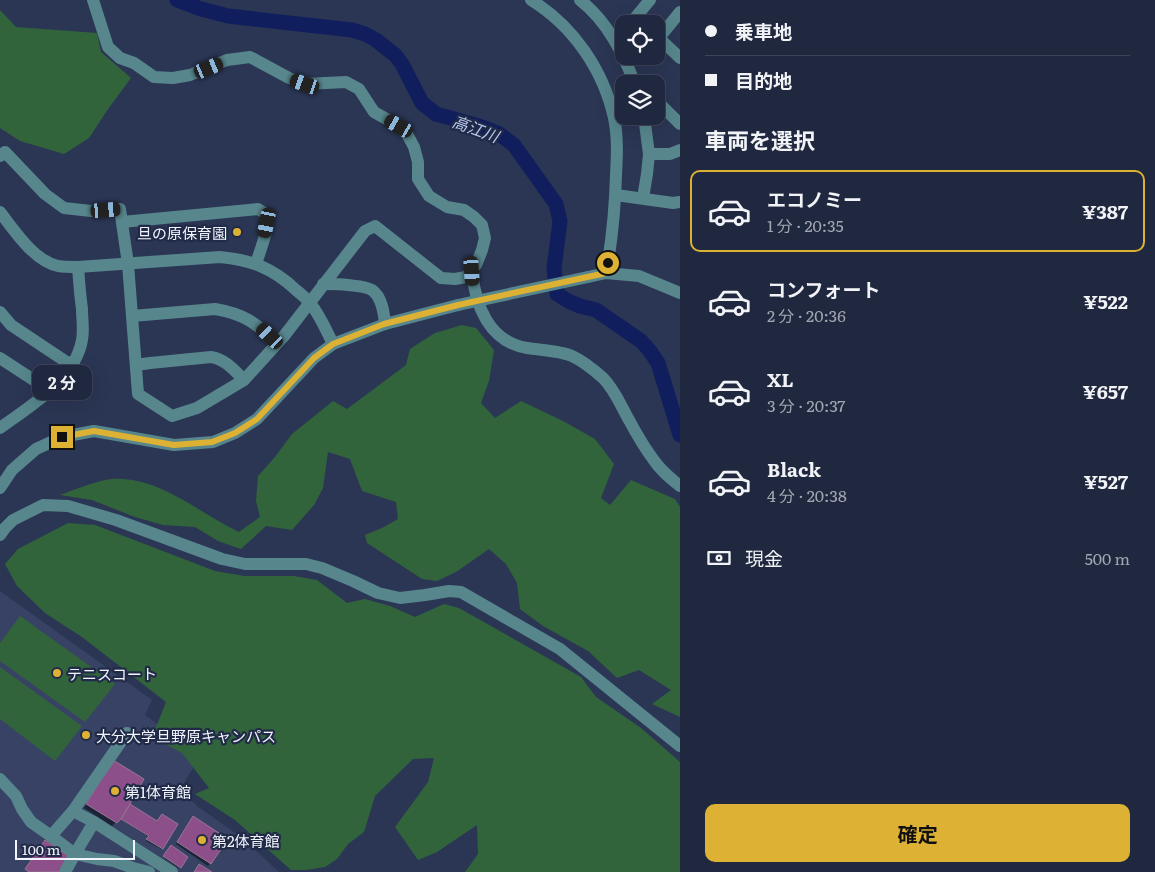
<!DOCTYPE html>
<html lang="ja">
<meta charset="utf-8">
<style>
:root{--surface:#20283f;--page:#283046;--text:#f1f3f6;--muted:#a2a6b0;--line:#3d4459;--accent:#ddb133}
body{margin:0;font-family:Literata,"Noto Sans JP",serif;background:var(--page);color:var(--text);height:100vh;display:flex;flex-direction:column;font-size:19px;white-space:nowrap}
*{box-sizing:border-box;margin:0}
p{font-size:16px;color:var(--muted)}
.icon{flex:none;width:28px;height:28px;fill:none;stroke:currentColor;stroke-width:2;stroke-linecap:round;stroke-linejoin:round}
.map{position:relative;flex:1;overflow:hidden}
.side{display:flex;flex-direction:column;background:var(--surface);width:475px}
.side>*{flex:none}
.banner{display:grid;align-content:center;height:110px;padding:0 25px;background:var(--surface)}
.tools{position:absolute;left:615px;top:15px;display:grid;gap:10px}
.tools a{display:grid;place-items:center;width:50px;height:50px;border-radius:10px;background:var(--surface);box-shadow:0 5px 20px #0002,0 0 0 1px var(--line);font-size:25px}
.scale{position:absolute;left:15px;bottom:12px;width:120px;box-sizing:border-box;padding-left:5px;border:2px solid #f1f4fc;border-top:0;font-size:14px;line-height:18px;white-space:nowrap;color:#f1f4fc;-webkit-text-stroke:4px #212b48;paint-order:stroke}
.end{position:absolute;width:22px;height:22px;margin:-11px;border:6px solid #ddb133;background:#111;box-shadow:0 0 0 2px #111}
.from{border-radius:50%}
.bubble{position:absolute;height:35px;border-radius:10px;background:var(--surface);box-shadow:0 5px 20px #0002,0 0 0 1px var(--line);font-size:16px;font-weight:700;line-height:35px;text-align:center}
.car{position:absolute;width:15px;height:30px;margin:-15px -8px;border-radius:6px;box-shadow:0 0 4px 1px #0007;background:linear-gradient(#222 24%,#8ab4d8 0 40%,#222 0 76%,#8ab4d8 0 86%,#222 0)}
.banner b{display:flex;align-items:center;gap:18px;height:48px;font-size:19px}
.banner b+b{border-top:1px solid var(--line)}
.banner i{width:12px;height:12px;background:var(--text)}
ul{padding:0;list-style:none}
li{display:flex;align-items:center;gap:15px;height:82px;margin:0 10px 8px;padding:0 15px;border:2px solid transparent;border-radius:10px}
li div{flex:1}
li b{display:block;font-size:19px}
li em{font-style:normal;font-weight:700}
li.current{border-color:var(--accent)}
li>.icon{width:45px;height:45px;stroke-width:1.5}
h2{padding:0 25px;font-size:22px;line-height:60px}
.pay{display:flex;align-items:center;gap:12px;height:55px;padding:0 25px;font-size:19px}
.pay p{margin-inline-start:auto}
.action{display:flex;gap:10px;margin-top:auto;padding:10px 25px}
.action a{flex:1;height:58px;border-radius:10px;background:var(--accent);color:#111;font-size:20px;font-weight:700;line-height:58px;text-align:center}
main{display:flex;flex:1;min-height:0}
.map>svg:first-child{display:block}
.built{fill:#374265}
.green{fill:#32643c}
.shadow{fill:#0007}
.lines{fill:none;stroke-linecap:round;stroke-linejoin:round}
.river{stroke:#111e5e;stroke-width:15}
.building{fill:#8d4f8a;stroke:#957793}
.minor{stroke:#57868d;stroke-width:12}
.minor-bridge{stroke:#57868d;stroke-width:12}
.route{stroke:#ddb133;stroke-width:6}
.poi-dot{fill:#ddb133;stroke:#212b48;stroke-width:2}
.labels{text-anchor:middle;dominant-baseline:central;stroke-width:4.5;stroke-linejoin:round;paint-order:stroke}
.poi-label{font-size:15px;fill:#f1f4fc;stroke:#212b48;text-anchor:start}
.water-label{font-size:16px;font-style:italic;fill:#bbcbf2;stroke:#212b48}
</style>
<main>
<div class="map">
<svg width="680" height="872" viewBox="0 0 680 872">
<rect width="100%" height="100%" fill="#2b3654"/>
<path class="built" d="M0,591L152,700L145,715L201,755L180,789L197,806L241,837L279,872H0Z"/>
<g class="green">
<path d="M0,10L16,27L97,33L101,52L131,78L108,109L89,138L64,154L20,141L0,128Z"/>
<path d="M462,325L476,328L494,350L489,381L481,403L495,418L521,401L563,421L595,439L614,464L601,498L610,505L631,480L675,499L680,507V717L652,704L671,690L639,670L617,678L588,651L543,626L520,609L517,583L506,564L489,549L456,572L437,581L422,579L367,543L365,535L382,528L398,519L396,502L362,491L350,459L328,452L323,488L314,505L292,530L266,526L241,549L218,541L195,527L163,525L135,517L92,500L60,495C74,490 98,480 112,479C159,476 199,513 239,532L260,517L256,501L258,476L275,457L292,434L333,401L347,409L406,365L410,349L435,333Z"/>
<path d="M68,523L95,525L215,571L244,576H294L317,580L347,603L365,599L390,606L415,617L444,604L459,608L581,677L596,697L641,728L680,762V872H465L478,854L477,825L437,852L418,860L395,827L428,782L434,758L413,759L375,796L364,832L348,844L337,859L325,867L306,870H291L235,820L195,794L209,788L182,753L152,737L166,702L82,637L45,613L17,586L5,564L18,549Z"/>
<path d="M20,616L115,684L85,722L0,661V643Z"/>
<path d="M0,667L82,726L55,761L0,719Z"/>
</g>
<g class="shadow">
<path d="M110,766L129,804L157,823L176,824L161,849L146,841L149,837L119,818L112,826L84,808Z"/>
<path d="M191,820L210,863L208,866L176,844Z"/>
<path d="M171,847L187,857L179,868L164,858Z"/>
</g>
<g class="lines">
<path class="river" d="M177,0L201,9L228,16L352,30L365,34L376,40L395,55L402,64L422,103L436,114L479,126L498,133L514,145L556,204L560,221L554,269L557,294L568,301L580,306L596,310L641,341L650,351L658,363L680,435"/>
</g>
<g class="building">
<path d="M113,760L144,779L130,804L121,819L117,823L86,804Z"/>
<path d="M130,804L157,821L162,814L178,824L163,849L146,839L149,836L121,819Z"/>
<path d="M193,816L228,839L211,864L177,842Z"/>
<path d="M45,840L70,857L59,872H29L25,869Z"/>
<path d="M171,845L188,857L181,868L163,856Z"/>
<path d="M199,864L212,872H194Z"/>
</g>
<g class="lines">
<g class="minor">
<path d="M531,0C573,26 603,69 614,118C618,137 617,156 616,175C615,208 612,241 606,273"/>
<path d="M580,0C607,21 623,53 635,84"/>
<path d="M680,12L659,38L680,58"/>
<path d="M630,24L650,0"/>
<path d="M656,100L680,124"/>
<path d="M649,154H670L680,150"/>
<path d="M0,156L5,152L45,194L64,208L91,211L120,209L128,264L138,394L172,416L197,408L244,380L284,336L365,231L375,226L441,278L455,279L466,277L476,265L482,250L485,238L482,225L474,217L464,210L447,207L429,196L418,179V162L414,147L407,134L399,126L374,112L359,89L346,82L305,84L289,78L250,57L227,60L190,75L173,78L154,77L134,63L120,58L108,47L93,0"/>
<path d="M616,195L673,203L680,202"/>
<path d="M643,198L647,174L649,154L644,116"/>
<path d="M0,212C14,230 34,261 58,266C64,267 72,267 78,267L220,257C251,260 273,268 296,290C301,294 306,298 310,303C320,315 326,330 333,344"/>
<path d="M122,222L258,209C262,211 265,213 267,217C270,227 259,253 256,264"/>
<path d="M472,271C475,305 489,342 527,348C540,350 561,351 572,356C583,361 594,370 603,378C615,390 621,406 629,420C636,433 644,447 653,459C660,470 670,478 680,486"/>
<path d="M588,277L606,273L639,276L680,293"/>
<path d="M323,284C332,284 340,284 348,285C355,286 365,286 372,290C382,297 384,313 385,324"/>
<path d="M0,312L11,325L65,361L72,364"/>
<path d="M132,316L215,309C245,314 255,323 277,342"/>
<path d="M0,358L49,390"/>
<path d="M136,365L150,363L211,357C225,359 234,370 244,380"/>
<path d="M0,428C30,406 75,380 82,340C84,330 82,319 82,309C80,295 79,281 78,267"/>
<path d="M0,488L12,470L36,449L62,437L94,431L174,445L213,442L235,433L257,419L314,358L333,344L385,324L458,305"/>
<path d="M0,535L5,528L13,520L43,505L68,506L116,520L222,559L245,564H306L322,568L353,581L378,593L400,598L425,595L449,591L461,592L560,649L680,746"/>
<path d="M0,779L16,796L22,809L31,822L51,836"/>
<path d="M73,811L127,733"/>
<path d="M94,822L73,811L51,836L75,854L94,822L172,872"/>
<path d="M65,872L75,854L97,859L114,861L133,868L149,872"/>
</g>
<path class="minor-bridge" d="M458,305L588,277"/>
</g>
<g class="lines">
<path class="route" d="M62,437L94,431L174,445L212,442L235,433L257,419L314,358L333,344L384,324L458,305L606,273L608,263"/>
</g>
<g class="poi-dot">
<circle cx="237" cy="232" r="5"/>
<circle cx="57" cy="673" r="5"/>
<circle cx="86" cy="735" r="5"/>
<circle cx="115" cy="791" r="5"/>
<circle cx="202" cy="840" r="5"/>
</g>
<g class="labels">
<g class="poi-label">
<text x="227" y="232" text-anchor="end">旦の原保育園</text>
<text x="67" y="673">テニスコート</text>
<text x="96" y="735">大分大学旦野原キャンパス</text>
<text x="125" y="791">第1体育館</text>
<text x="212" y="840">第2体育館</text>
</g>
<g class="water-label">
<text transform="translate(476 128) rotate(20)">高江川</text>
</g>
</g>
</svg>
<div class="tools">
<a><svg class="icon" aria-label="locate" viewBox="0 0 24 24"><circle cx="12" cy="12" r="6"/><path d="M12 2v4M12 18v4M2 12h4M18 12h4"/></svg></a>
<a><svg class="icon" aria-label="layers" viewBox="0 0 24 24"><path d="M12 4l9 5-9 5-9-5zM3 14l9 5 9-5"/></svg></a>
</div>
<div class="scale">100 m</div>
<i class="end from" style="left:608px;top:263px"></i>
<i class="end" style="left:62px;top:437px"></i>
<div class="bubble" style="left:32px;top:365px;width:60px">2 分</div>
<i class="car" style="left:209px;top:68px;rotate:68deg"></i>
<i class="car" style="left:305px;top:84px;rotate:289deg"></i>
<i class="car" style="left:399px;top:126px;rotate:300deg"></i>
<i class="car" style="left:106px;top:210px;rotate:86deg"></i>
<i class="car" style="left:267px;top:223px;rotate:191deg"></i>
<i class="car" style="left:472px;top:271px;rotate:176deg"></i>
<i class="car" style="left:270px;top:336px;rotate:313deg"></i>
</div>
<section class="side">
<div class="banner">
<b><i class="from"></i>乗車地</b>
<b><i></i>目的地</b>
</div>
<h2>車両を選択</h2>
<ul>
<li class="current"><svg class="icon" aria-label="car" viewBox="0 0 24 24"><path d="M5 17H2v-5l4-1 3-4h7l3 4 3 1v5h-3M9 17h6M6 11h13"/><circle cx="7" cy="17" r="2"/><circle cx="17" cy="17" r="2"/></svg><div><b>エコノミー</b><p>1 分 · 20:35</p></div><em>¥387</em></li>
<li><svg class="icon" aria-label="car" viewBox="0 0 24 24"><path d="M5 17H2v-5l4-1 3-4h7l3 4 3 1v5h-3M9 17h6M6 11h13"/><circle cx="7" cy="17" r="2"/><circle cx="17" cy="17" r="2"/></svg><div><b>コンフォート</b><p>2 分 · 20:36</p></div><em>¥522</em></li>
<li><svg class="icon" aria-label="car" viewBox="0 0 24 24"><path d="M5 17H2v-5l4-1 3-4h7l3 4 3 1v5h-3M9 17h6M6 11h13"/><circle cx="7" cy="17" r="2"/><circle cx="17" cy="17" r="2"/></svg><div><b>XL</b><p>3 分 · 20:37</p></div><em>¥657</em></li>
<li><svg class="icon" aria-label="car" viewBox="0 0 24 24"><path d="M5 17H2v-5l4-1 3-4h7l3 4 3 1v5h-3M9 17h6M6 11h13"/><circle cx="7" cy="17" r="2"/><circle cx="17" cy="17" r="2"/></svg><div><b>Black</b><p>4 分 · 20:38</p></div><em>¥527</em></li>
</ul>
<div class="pay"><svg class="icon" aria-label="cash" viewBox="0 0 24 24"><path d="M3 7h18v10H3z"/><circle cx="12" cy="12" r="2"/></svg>現金<p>500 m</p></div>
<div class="action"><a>確定</a></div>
</section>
</main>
